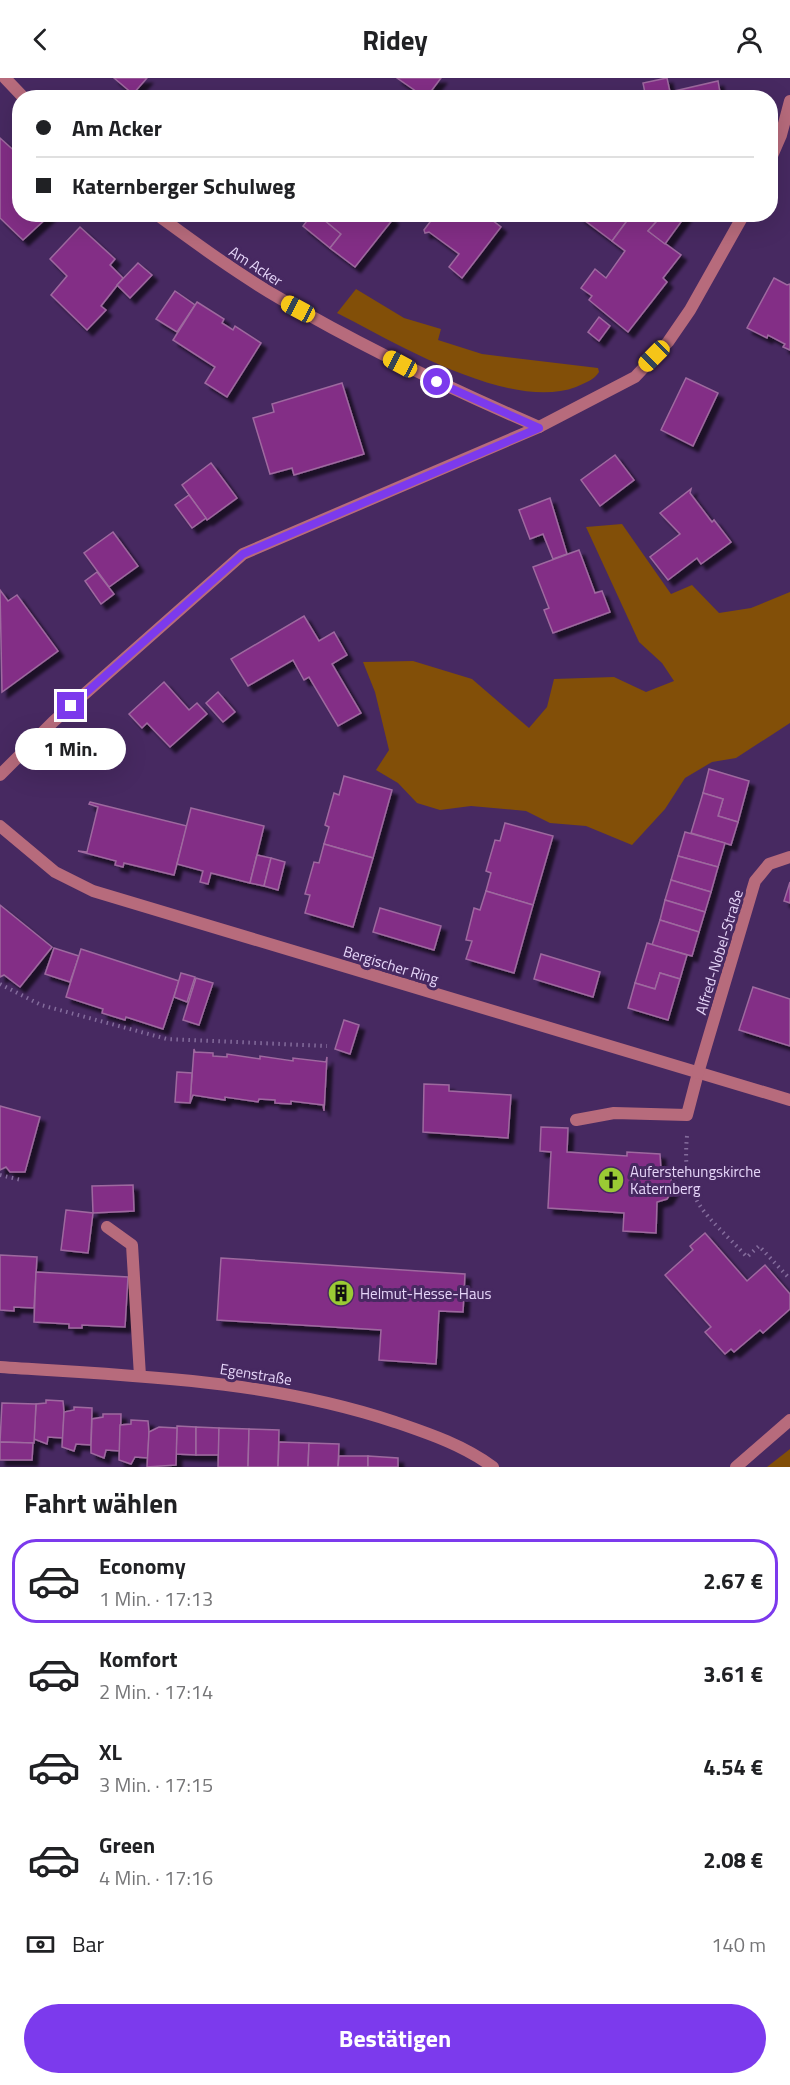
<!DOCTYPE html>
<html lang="de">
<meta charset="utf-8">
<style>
:root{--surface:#fff;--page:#f6f6f6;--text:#202124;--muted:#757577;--line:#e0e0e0;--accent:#7c3aed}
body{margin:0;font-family:"Titillium Web",sans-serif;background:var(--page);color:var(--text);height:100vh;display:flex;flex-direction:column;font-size:22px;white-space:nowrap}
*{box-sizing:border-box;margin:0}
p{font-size:20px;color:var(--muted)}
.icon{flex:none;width:33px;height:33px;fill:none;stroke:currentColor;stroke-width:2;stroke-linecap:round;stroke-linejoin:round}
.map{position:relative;height:1389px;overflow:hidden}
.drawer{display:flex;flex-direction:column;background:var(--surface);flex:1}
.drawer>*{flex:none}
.banner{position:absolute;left:12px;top:12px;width:766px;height:132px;border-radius:24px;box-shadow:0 6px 24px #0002;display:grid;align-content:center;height:132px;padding:0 24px;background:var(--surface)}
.end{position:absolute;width:27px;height:27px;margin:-14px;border:8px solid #7c3aed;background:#fff;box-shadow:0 0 0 3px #fff}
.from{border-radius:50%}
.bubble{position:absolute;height:42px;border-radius:21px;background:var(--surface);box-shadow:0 6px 24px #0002;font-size:20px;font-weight:700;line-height:42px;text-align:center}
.car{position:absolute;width:18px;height:36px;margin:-18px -9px;border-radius:8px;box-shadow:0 0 4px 2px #0007;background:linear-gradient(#f5c518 24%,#345 0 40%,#f5c518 0 76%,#345 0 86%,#f5c518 0)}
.banner b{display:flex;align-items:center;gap:21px;height:57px;font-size:22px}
.banner b+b{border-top:2px solid var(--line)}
.banner i{width:15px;height:15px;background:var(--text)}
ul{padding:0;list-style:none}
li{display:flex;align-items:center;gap:18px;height:84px;margin:0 12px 9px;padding:0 12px;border:3px solid transparent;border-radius:24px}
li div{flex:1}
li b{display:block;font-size:22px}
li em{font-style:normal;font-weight:700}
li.current{border-color:var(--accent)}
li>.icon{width:54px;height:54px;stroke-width:1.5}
h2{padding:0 24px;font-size:27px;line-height:72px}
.pay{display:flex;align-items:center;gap:15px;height:66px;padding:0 24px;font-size:22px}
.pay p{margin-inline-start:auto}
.action{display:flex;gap:12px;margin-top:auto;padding:12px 24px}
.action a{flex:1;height:69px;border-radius:36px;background:var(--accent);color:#fff;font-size:24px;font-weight:700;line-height:69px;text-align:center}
header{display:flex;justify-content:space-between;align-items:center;height:78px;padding:0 24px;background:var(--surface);font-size:27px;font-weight:700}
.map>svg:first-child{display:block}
.green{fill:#824f08}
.building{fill:#832d86;stroke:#9e699f;stroke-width:1.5;filter:url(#shadow)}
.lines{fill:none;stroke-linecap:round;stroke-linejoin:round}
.path{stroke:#846c9c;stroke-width:4;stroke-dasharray:1.5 4.5;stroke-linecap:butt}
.service{stroke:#b76b7c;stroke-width:12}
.minor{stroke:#b76b7c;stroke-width:12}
.route{stroke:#7c3aed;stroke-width:8}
.labels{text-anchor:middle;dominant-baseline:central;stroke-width:6;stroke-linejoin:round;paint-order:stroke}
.street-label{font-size:15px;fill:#e6d6f9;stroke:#472961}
.poi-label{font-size:15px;fill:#e6d6f9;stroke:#472961;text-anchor:start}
</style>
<header><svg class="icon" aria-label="back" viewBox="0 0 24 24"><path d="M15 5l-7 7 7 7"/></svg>Ridey<svg class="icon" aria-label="person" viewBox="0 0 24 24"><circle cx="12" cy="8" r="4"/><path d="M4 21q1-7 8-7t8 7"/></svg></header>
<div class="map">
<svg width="790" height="1389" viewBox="0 0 790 1389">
<defs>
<filter id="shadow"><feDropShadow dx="5.5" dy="5.5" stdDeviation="1.5" flood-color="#0009"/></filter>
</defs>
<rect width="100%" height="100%" fill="#472961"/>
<g class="green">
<path d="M356,211L404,240L441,251L438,262L482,276L598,290L599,294C594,302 585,305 576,309C510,334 396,265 337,235Z"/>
<path d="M622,446L671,516L692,507L719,535L751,530L790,514V645L736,680L712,684L685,700L665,731L632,767L586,748L550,745L526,733L471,728L440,732L417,725L398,705L376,692L389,672L375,614L363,584L413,583L472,601L529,650L547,629L554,601L614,599L646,614L674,603L662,585L639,564L586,449Z"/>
<path d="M790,1371V1389H767Z"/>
</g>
<g class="building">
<path d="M114,0H147L133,16Z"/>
<path d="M397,0H441L426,20Z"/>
<path d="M667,0L670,14L718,3L721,20H646L643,5Z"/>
<path d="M0,60L20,78V136H51L23,162L0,140Z"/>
<path d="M312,136H317L341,156L330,170L303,148Z"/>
<path d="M317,136H387L393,141L355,189L330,170L341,156Z"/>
<path d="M436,136H484L501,149L462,200L449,189L459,176L429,154L425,155L424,152Z"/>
<path d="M582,136H632L612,163L580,139Z"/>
<path d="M632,136H647L656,144L648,153L681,177L663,200L667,204L628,254L589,222L592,218L581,210L595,191L606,200L625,173L612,163Z"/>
<path d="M647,136H686V137L665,166L648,153L656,144Z"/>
<path d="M80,149L115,181L110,187L123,200L101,228L106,232L87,252L51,217L67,198L50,181Z"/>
<path d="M138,185L152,197L130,220L117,207Z"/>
<path d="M774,200L787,207L790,206V272L783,269L785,266L768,257L767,260L747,250Z"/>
<path d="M175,213L195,227L177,254L156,241Z"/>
<path d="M197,224L224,241L222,245L233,252L235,248L261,265L227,319L205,305L215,289L173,262Z"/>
<path d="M599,239L610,248L599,263L588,254Z"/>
<path d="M686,300L718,315L693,368L661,352Z"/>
<path d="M342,305L364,376L294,397L292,390L270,396L253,340L274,334L272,326Z"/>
<path d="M615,377L634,402L600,428L581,402Z"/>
<path d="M211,385L237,420L207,442L182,407Z"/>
<path d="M691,411L690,415L712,444L714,442L731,464L701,486L697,480L668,502L650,479L680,456L660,435Z"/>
<path d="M189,417L206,440L192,450L175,427Z"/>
<path d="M550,420L567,476L553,481L543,456L530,461L519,432Z"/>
<path d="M113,454L138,488L109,509L84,475Z"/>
<path d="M579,472L595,515L602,513L610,534L553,555L544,532L549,530L533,489Z"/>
<path d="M97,494L114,516L101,526L85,503Z"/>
<path d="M0,512L8,523L17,517L58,573L2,614Z"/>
<path d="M304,538L319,563L334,554L347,577L332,586L361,635L338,648L309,599L304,602L293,582L248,608L231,581Z"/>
<path d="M164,604L189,632L197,625L207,636L170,669L147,645L142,650L129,636Z"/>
<path d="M218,614L235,634L223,644L206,625Z"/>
<path d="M709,691L749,703L738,744L718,738L723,721L703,715Z"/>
<path d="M344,698L392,712L373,780L324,766L329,749L325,747L334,715L339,717Z"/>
<path d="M703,715L723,721L718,738L738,744L731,767L691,755Z"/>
<path d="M90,724L187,748L174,797L124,785L123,789L115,787L116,783L78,773L87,774L98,729L89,726Z"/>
<path d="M191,730L264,748L250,805L211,795L208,806L200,804L203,793L177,786Z"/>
<path d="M505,745L553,758L533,827L486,813L491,795L486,793L495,762L500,763Z"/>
<path d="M685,754L725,765L718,789L678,778Z"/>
<path d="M324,766L373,780L353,849L305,835L310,817L305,816L314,784L319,785Z"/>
<path d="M257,777L271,780L264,808L250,805Z"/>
<path d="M678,778L718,789L711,814L671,802Z"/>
<path d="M271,780L285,784L278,812L264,808Z"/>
<path d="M671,802L711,814L705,834L665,822Z"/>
<path d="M790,804V825L784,823Z"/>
<path d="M486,813L533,827L514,895L466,881L472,863L466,862L474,830L480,832Z"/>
<path d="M665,822L705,834L699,854L660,842Z"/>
<path d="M0,827L52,869L20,909L4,897L0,899Z"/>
<path d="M380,830L441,848L434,872L373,854Z"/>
<path d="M660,842L699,854L692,878L652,867Z"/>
<path d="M647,865L687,877L680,901L660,895L655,911L635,905Z"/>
<path d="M54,870L79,878L70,904L45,896Z"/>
<path d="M81,871L179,903L163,951L126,939L125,942L102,935L103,931L66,919Z"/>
<path d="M541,876L600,894L593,919L534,901Z"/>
<path d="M181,895L195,899L187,924L174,919Z"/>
<path d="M660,895L680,901L668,942L628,930L635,905L655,911Z"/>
<path d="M196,900L213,905L199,947L183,942Z"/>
<path d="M753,909L790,921V968L739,952Z"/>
<path d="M344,942L359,947L350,976L335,971Z"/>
<path d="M194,971L195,974L213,975V978L227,979V976L260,981V978L293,983V980L326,984L327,979L324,1033L323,1027L291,1023V1026L275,1025V1022L259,1021L258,1024L225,1019V1022L193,1017L190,1025Z"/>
<path d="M177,994L192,995L190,1025L175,1024Z"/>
<path d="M424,1006L449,1007V1013L511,1017L508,1060L423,1054Z"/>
<path d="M0,1028L40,1039L25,1094H10L6,1089L0,1092Z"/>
<path d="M541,1049L568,1050L567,1074L627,1078V1074L660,1076L661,1092L669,1096L674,1110L667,1121L657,1124L656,1155L623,1153L624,1135L548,1130L551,1074L540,1073Z"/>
<path d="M133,1107L134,1133L93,1135L92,1108Z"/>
<path d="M66,1132L93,1135L88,1175L61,1172Z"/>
<path d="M705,1155L747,1203L765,1187L790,1216V1231L763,1255L760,1252L734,1274L731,1271L725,1276L705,1254L711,1249L665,1197L693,1172L690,1168Z"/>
<path d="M0,1177L37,1179L34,1230L14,1229V1233L0,1232Z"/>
<path d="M221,1180L465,1196L463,1234L439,1233L436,1286L379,1282L381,1252L217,1242Z"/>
<path d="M36,1194L128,1199L125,1249L82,1247V1250H69V1246L34,1244Z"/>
<path d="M46,1322L63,1323L64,1334L63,1360L48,1359L47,1366L34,1361L36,1326L46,1325Z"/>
<path d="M2,1325L36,1326L34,1365L0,1364Z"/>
<path d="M74,1329L92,1330L91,1367L76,1366L74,1373L62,1369L64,1334L74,1332Z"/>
<path d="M103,1336H121L120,1373L106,1372L104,1380L91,1375V1367L92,1341L103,1339Z"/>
<path d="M131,1342L148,1343L149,1354L148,1380L135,1379L131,1386L119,1382L120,1347L131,1346Z"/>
<path d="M177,1348L196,1349V1377L176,1376Z"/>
<path d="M159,1349L177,1350L176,1387L147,1389L149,1354Z"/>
<path d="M196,1349L219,1350V1377H196Z"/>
<path d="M219,1350L249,1351L248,1389H218Z"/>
<path d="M249,1351L279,1352L278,1389H248Z"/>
<path d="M0,1364L33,1365L32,1382H0Z"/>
<path d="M279,1364L309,1365L308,1389H278Z"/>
<path d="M309,1365L339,1366L338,1389H308Z"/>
<path d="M339,1378H368V1389H338Z"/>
<path d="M368,1378L398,1380V1389H368Z"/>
</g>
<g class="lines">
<g class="path">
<path d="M0,906L41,927L167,961L327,968"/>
<path d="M687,1058C681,1124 706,1135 747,1179L759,1168L790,1201"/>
<path d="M0,1097L21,1102"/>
</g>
<g class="service">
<path d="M576,1042L614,1035L687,1037L698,995"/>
<path d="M107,1149L132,1167L140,1298"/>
</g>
<g class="minor">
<path d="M5,0L24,20"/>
<path d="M771,80L781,57L790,23"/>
<path d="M156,136C197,166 238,196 281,221C364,270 451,311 539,349"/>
<path d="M0,697L54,643L243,476L539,349L635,299L668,264L690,232L744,136"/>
<path d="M0,748L55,794L93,813L790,1022"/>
<path d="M698,995L755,803L769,786L790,779"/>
<path d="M0,1289C134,1298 266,1301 395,1344C430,1356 463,1367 493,1389"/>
<path d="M736,1389L790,1342"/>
</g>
</g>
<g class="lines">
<path class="route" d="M71,628L243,476L539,350L437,304"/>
</g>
<defs>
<symbol id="church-disc" viewBox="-11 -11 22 22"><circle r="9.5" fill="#9acb34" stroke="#472961"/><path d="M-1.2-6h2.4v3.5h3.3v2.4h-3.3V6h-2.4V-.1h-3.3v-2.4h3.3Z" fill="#111"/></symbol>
<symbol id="building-disc" viewBox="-11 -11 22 22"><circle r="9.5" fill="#9acb34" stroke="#472961"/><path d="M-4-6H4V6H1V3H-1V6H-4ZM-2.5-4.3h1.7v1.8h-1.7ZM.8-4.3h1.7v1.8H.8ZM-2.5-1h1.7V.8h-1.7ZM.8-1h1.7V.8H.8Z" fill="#111"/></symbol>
</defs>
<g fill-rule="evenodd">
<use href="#church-disc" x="596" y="1087" width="30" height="30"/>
<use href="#building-disc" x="326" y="1200" width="30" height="30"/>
</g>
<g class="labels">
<g class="street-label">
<text transform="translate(256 188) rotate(33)">Am Acker</text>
<text transform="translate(719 874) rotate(-73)">Alfred-Nobel-Straße</text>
<text transform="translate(391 887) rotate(17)">Bergischer Ring</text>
<text transform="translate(256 1296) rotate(9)">Egenstraße</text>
</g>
<g class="poi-label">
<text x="630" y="1093">Auferstehungskirche<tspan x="630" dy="17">Katernberg</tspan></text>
<text x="360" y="1215">Helmut-Hesse-Haus</text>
</g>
</g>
</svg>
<i class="end from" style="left:437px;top:304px"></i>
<i class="end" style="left:71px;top:628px"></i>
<div class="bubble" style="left:15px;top:650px;width:111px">1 Min.</div>
<i class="car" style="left:298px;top:231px;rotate:298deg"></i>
<i class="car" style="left:654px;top:278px;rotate:225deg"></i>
<i class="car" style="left:400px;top:286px;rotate:298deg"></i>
<div class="banner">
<b><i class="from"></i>Am Acker</b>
<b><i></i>Katernberger Schulweg</b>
</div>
</div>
<section class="drawer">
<h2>Fahrt wählen</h2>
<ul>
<li class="current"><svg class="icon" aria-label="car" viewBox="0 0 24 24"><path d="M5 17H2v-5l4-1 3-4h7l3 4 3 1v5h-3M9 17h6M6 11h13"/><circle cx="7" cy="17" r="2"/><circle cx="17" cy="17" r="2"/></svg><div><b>Economy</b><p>1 Min. · 17:13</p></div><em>2.67 €</em></li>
<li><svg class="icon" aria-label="car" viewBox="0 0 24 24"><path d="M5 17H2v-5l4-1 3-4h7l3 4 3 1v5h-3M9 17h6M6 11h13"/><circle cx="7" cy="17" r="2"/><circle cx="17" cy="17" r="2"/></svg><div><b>Komfort</b><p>2 Min. · 17:14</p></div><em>3.61 €</em></li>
<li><svg class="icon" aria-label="car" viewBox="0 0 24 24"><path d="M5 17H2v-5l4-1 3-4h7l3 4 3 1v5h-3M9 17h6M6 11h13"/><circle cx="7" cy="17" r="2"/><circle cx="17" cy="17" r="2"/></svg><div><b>XL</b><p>3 Min. · 17:15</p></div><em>4.54 €</em></li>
<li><svg class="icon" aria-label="car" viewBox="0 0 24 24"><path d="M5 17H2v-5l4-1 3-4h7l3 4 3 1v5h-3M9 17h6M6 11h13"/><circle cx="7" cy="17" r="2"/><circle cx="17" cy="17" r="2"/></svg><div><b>Green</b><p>4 Min. · 17:16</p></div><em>2.08 €</em></li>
</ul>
<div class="pay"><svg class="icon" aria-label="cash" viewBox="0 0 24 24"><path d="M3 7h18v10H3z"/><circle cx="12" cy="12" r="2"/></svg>Bar<p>140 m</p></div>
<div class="action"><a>Bestätigen</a></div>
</section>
